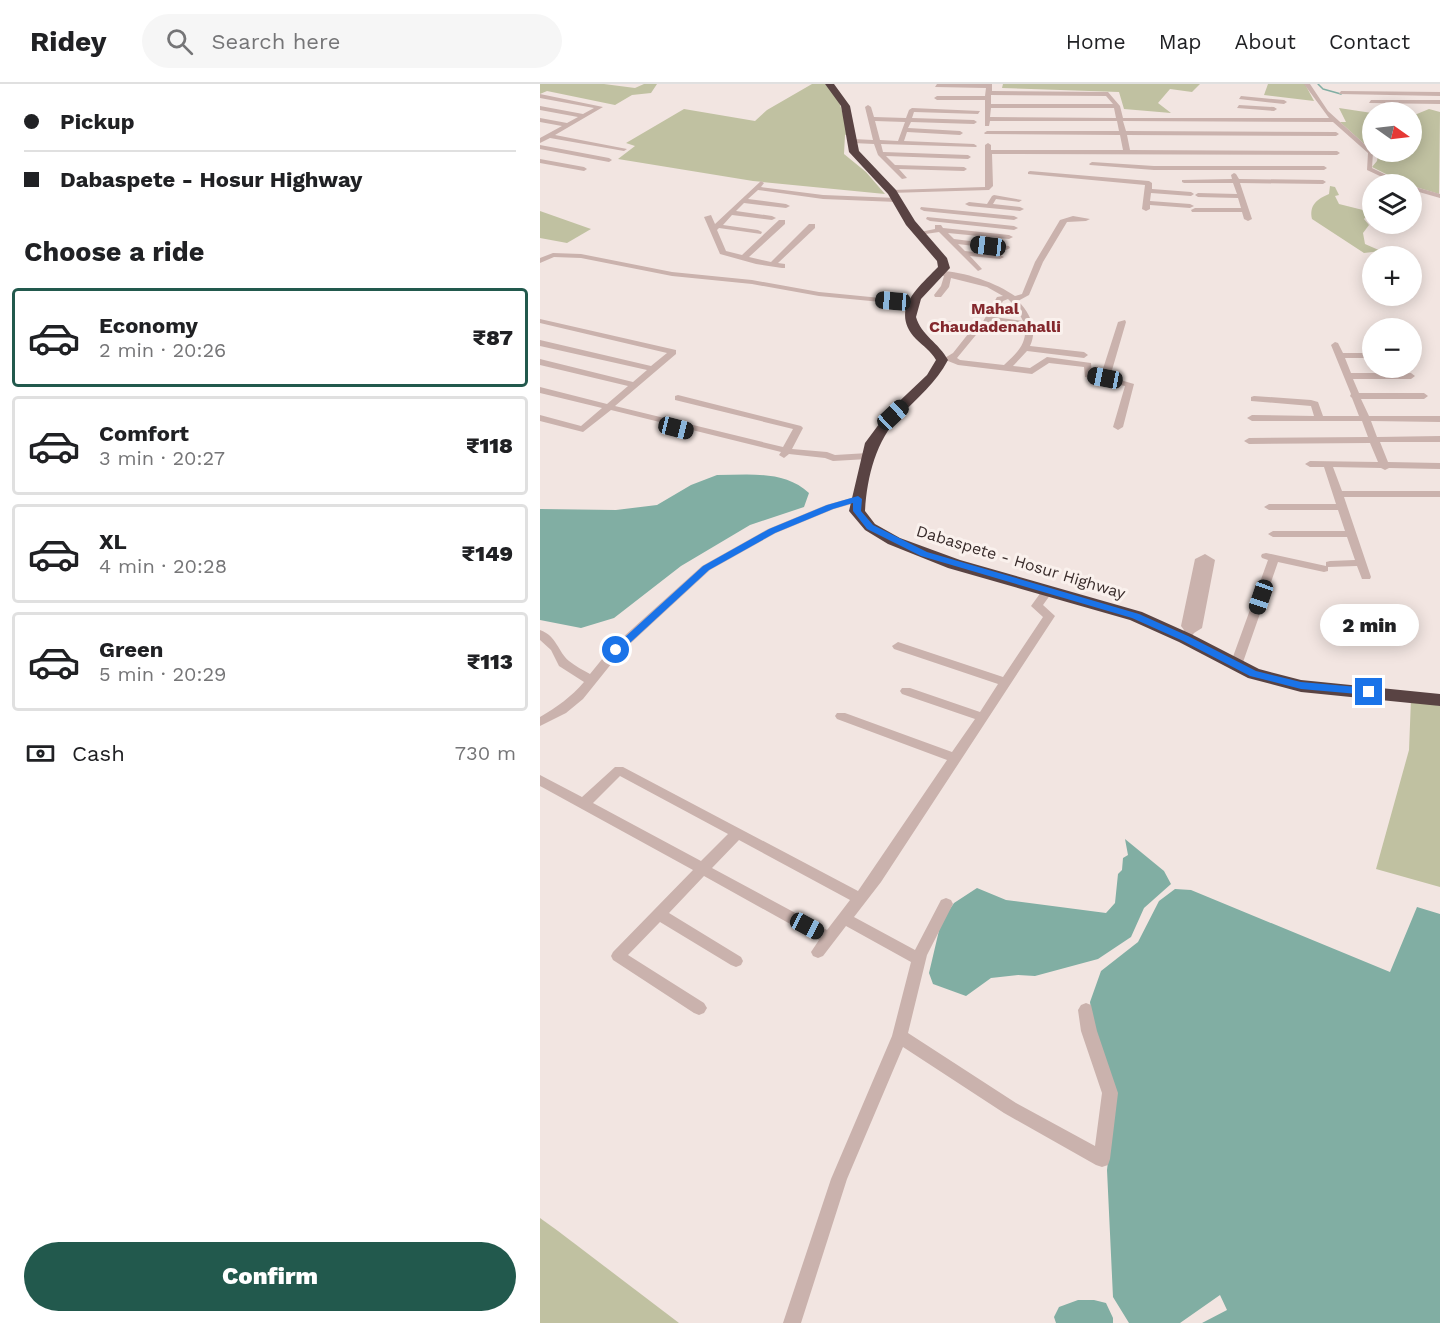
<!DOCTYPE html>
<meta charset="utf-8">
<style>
:root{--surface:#fff;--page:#f6f6f6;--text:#202124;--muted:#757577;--line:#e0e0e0;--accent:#22594d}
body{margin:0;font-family:"Work Sans",sans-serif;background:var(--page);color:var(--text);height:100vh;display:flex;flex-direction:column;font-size:22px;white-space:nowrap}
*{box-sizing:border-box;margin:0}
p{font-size:20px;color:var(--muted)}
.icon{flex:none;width:33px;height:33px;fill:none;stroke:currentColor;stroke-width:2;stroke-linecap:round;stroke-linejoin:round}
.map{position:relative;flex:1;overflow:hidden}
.drawer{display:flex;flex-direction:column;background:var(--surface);width:540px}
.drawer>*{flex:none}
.top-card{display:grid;align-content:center;height:132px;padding:0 24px;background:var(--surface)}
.needle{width:39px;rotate:104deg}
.controls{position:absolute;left:822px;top:18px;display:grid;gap:12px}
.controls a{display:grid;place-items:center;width:60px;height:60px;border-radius:50%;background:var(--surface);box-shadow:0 3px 15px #0003;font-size:30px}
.end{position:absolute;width:27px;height:27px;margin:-14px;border:8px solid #1a73e8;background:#fff;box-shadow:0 0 0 3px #fff}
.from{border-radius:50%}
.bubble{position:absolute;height:42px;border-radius:21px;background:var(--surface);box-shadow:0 3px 15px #0003;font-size:20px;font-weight:800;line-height:42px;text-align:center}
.car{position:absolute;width:18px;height:36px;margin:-18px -9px;border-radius:8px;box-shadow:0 0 4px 2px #0007;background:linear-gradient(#222 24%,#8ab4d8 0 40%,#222 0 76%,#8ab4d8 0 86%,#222 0)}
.top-card b{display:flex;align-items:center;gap:21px;height:57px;font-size:22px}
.top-card b+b{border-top:2px solid var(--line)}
.top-card i{width:15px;height:15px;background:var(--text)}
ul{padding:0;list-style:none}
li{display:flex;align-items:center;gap:18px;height:99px;margin:0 12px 9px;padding:0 12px;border:3px solid var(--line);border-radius:6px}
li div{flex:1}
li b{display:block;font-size:22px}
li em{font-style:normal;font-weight:800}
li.on{border-color:var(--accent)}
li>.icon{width:54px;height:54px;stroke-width:1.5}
h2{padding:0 24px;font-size:27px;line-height:72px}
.pay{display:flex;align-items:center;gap:15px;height:66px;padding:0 24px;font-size:22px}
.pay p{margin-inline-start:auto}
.primary-button{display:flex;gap:12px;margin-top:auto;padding:12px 24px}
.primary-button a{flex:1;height:69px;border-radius:36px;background:var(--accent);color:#fff;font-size:24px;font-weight:800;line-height:69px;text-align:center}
header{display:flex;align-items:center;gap:36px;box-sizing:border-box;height:84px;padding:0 30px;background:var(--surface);border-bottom:2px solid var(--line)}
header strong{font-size:28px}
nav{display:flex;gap:33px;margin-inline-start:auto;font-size:21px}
.search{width:420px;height:54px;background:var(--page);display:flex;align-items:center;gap:15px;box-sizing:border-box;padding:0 21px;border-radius:33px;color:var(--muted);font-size:22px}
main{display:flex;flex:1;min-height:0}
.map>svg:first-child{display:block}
.green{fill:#c0c1a1}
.water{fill:#81aea3}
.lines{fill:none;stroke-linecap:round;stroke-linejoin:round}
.stream{stroke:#81aea3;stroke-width:1.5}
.minor{fill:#cab2ad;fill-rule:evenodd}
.highway{fill:#594343;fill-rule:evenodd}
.route{fill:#1a73e8}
.labels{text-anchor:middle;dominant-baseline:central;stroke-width:6;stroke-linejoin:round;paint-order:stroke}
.far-quarter-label{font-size:16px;font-weight:bold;fill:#84282d;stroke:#faf1ed}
.street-label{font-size:16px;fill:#392c2b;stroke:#faf1ed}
</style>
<header>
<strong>Ridey</strong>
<div class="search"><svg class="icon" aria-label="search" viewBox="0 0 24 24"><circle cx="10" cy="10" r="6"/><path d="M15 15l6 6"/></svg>Search here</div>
<nav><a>Home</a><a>Map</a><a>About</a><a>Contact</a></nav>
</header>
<main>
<section class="drawer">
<div class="top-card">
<b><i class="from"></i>Pickup</b>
<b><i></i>Dabaspete - Hosur Highway</b>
</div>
<h2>Choose a ride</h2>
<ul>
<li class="on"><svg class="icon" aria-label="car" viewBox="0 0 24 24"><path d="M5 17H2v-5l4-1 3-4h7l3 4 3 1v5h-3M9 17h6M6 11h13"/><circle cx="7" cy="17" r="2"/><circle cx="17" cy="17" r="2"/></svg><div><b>Economy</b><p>2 min · 20:26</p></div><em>₹87</em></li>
<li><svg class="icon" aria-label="car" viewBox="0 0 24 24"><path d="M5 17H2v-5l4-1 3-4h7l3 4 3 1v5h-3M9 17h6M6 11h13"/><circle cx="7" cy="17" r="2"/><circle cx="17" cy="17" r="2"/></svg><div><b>Comfort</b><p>3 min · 20:27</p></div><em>₹118</em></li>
<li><svg class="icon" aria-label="car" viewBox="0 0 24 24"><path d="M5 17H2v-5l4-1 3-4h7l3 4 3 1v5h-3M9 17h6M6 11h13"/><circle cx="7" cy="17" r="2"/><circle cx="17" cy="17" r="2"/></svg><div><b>XL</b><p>4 min · 20:28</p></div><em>₹149</em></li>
<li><svg class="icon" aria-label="car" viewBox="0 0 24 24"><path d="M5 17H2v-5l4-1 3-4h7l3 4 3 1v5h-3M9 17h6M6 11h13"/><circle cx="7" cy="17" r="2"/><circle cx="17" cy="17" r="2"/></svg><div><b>Green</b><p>5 min · 20:29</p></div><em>₹113</em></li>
</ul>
<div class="pay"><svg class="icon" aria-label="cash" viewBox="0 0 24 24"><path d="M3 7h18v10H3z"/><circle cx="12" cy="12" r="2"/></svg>Cash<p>730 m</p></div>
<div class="primary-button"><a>Confirm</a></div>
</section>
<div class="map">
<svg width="900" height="1239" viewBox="0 0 900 1239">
<rect width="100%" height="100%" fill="#f2e5e1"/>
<g class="green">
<path d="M0,0H64L95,4L104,0H117L111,9L92,11L75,21L7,7L0,10Z"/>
<path d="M272,0H285L297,11L309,50L305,51L304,70L326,88L345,110L213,97L78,75L95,62L86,59L144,25L215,37L227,26Z"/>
<path d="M463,0H660L652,8L630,5L618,19L631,29L584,25L579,8L462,4Z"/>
<path d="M728,0H765L774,17L724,11Z"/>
<path d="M799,24L832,29V67L800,38H806Z"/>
<path d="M889,25L900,28L899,110L866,100L832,83L837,77L838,71L833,68H872V32Z"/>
<path d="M790,102L795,103L799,111L795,112L799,120L823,126L828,130L824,135L829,141L823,149L825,160L841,167L824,169L772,135C769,121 777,115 789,110Z"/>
<path d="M0,127L51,145L27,159L0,154Z"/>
<path d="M871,615L900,622V803L836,785L869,666Z"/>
<path d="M0,1134L18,1147L139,1239H0Z"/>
</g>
<g class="water">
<path d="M177,391C209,391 244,386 269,409L264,423L210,441L141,482L74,534L41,544L0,536V425L76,426L117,421L151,401Z"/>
<path d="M585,755L624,787L631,800L604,824L591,853L558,875L495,892L478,891L451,894L426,912L393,900L389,889L401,838L414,819L437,804L466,816L566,829L575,819L578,790L582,786L583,774L588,771Z"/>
<path d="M635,805L651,806L850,888L877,823L900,830V1239H662L687,1226L680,1211L640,1239H589L573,1213L567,1086L576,1010L555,953L550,918L561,887L598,858L619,817Z"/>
<path d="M538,1216H554L566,1219L573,1234V1239H516L514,1233L519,1223Z"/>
</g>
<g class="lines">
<path class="stream" d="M778,0L783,5L801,10"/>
<g class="minor">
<path d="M397,0H452V7L568,8L580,22L583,34H789L764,0H770L788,27L833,68L832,84L865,100H857L827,86L828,69L793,38L583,37L586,47L796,48L799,50L796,52L587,51L590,66L797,67L800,69L797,71L452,70L453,102L449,106L350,109V107L352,106L445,103V61L448,59L451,61V66H583L580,51L445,50L444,49L447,47H579L577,37H450L449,42H445V16H397L394,14L397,12H445L446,4L395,3ZM451,11L566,12L573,20H451ZM451,24H574L576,34L450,33Z"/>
<path d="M801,7L900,8V12L799,10Z"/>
<path d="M0,10L63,23L15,51L87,65L84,67L10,54L0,59V54L22,42L0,38V34L27,39L38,33L0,26V22L43,30L54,24L0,14Z"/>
<path d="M701,12L744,16L747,18L744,20L699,15Z"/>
<path d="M831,16H900V20L829,19Z"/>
<path d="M328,21L331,23L334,33L366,34L369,26L372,24L440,27L438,30L374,28L372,34L434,36L437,38L434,40L371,38L368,44L420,47L423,49L420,51L367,48L364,57L434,60L437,62L436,63L341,60L343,68L428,71L431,73L428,75L346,72L355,81L424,83L427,85L424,87L359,85L367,94L362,95L338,71L334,60L313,59L310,57L313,55L333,56L325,23ZM335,37L365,38L358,57L340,56Z"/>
<path d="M699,21L734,23L737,25L734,27L697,24Z"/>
<path d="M0,61L69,74L72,76L69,78L0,65Z"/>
<path d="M0,75L44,83L47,85L44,87L0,79Z"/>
<path d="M552,78L614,82H784L787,84L784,86H614L550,81L549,80Z"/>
<path d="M490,87L609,97L612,99V105L651,108L654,110L651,112L611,109L610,117L650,120L654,122L650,124L610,121V125L606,127L602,125L605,101L488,90V88Z"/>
<path d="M694,89L696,90L699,95L783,96L786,98L783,100L700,99L712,135L708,137L704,135L702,128H652L651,126L655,124H701L698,114L658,113L655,111L658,109L697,110L693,99H644L642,98V96L692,95L691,91Z"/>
<path d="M221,97L224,99L221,103L283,111L357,114L360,116L357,118L283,115L218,106L208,115L246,120L250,122L246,124L204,119L196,127L232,132L236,134L232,136L192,131L183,141L218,146L222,148L221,150L179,144L177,146L186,167L202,171L239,136H245V140L209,173L231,178L269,140H275V144L238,179L245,180V184H242L216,180L180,170L164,133L171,131L175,140Z"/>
<path d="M872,102L900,110V114L872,106Z"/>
<path d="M454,111L482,116L479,118L456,115L453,120L480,123L484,125L480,127L429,122L425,120L429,118L447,120L452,112Z"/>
<path d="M381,123L474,132L478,134L474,136L384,127L380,125Z"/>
<path d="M533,132L550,135L546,137L527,138L503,178L489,211L478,217C490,229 498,245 490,262L544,268L548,271L544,274L487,267L473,282L490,284L507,273L551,279L552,289L561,291L578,238L585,236L586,238L570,293L594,300L583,343L578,346L573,343L585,302L545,293L544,283L509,279L492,290L418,281L403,275L413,269L432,245L399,240V236L441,241L457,213L463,212L447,203L411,194L409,203L401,213H395L394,211L401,202L404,192L397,191V187C421,186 457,199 475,212L482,210L495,178L520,136ZM468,215L476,223L483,237L454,233L463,217ZM452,238L485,242C487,260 477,269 464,281L420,276L417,274L440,246H447Z"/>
<path d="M387,133L474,142L478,144L474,146L390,137L386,135Z"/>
<path d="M395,141H401L403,144L469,151L473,153L469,155L408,149L414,155L469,162L470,164L466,166L418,160L425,167L460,171L464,173L460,175L430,172L442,185L438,187L399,148L379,151L375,149L395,145Z"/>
<path d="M13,169L41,170L132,188L212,196L279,208L372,217L376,219L372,221L279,212L212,200L132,192L41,174L14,173L0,179V174Z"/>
<path d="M0,235L136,266V270L75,322L243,363L253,345L135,316V312L138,311L261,342L263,344L252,365L287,368L295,371L328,369L333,372L328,375L293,377L285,374L249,370L244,374L239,371L241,368L71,326L43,348L0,337V331L41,342L62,324L0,309V303L67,320L88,302L0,281V275L93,298L107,286L0,262V256L111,282L127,269L0,239Z"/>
<path d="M795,258L798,259L803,269H832V274H805L811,289H871L875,292L871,295H813L819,309H884L888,312L884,315H821L829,332H900V338L831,337L837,353L900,352V358H840L848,378L900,379V385L849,384L845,386L841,384L793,383L802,407H900V413H804L831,493L830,495H822L817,482L788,483V487L784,488L738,478L702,581L696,585L692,584L690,581L728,476L722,474L721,472L722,470L726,469L786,482V478L790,477L815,476L807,453H733L728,450L733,447H805L798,426H729L724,423L729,420H796L784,383H770L765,380L770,377L838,378L830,359L709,360L704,357L709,354L828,353L822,337H712L707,334L712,331L774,332L771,322L711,317V313L714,312L771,316L778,318L783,332H819L812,314L810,312L811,310L791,261Z"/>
<path d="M318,412L323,415L322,417L294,425L236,449L170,486L80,569L43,615L26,629L0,642V633C17,623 31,613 44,598L19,582L11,566L0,556V546C17,552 18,568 29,577C35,582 43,586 50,590L72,563L162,482L228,445L286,421Z"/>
<path d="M665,470L675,476L662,544L654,549L649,557L645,558L639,554L644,546L641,542L655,475Z"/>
<path d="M508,503L513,507L503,521L515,532L341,798L314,833L375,866L401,816L406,814L411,816L413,820L387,871L368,949L476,1019L555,1062L562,1009L541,947L538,926L541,921L546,919L551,921L557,947L578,1009L570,1075L568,1081L562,1083L556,1081L464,1029L363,963L307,1095L261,1239H243L291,1095L352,952L371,878L306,842L283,872L278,874L273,872L271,868L279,856L164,792L129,829L201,873L203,877L201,881L196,883L191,881L120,838L88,871L164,919L167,924L164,929L159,931L154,929L73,876L71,872L73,868L153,786L0,702V691L42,713L75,683H83L318,807L407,676L297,635L295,632L297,629H305L412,668L435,635L362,610L360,607L362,604H370L440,628L458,600L354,565L352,562L358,558L463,593L503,533L491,522L504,504ZM80,692L188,750L161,777L53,719ZM199,756L310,816L287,846L172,784Z"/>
</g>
<path class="highway" d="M285,0H294L310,22L319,67L356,106L375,137L407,174L410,184L381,215L376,233C381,251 399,259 408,276C396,299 378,313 360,332C336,356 327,393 325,427L335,440L360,454L420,476L602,528L651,550L719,585L761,596L900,610V622L761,608L708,594L639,558L590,536L408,484L348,460L325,446L309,427L325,359L348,328L387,291L396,276C391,267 383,262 376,255C349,226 378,204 398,183L397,177L366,141L348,110L309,68L301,22Z"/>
</g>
<path class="route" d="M318,412L322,415L321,427L333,441L387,468L599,530L648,552L716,587L761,598L829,604L834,608L829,611L761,605L710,592L641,556L592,534L381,472L327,445L313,427V419L293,425L235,449L169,486L79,569H73V564L163,482L229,445L287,421Z"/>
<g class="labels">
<g class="far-quarter-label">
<text x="455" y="224">Mahal<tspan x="455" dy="18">Chaudadenahalli</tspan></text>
</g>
<g class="street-label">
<text transform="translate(481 478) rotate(17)">Dabaspete - Hosur Highway</text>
</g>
</g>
</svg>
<div class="controls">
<a><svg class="needle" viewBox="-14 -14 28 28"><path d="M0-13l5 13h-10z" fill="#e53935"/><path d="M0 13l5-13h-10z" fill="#757577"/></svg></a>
<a><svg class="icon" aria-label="layers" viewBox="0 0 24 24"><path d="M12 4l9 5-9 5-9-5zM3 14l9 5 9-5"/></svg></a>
<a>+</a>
<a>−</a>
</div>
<i class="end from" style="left:76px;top:566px"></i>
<i class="end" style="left:829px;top:608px"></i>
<div class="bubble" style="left:780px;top:520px;width:99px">2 min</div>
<i class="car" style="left:448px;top:162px;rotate:277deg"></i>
<i class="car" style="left:353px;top:217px;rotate:275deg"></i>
<i class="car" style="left:565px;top:294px;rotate:281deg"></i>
<i class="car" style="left:353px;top:331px;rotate:47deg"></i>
<i class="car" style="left:136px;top:344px;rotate:104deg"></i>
<i class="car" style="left:721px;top:513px;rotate:199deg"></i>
<i class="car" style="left:267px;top:842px;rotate:118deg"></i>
</div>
</main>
